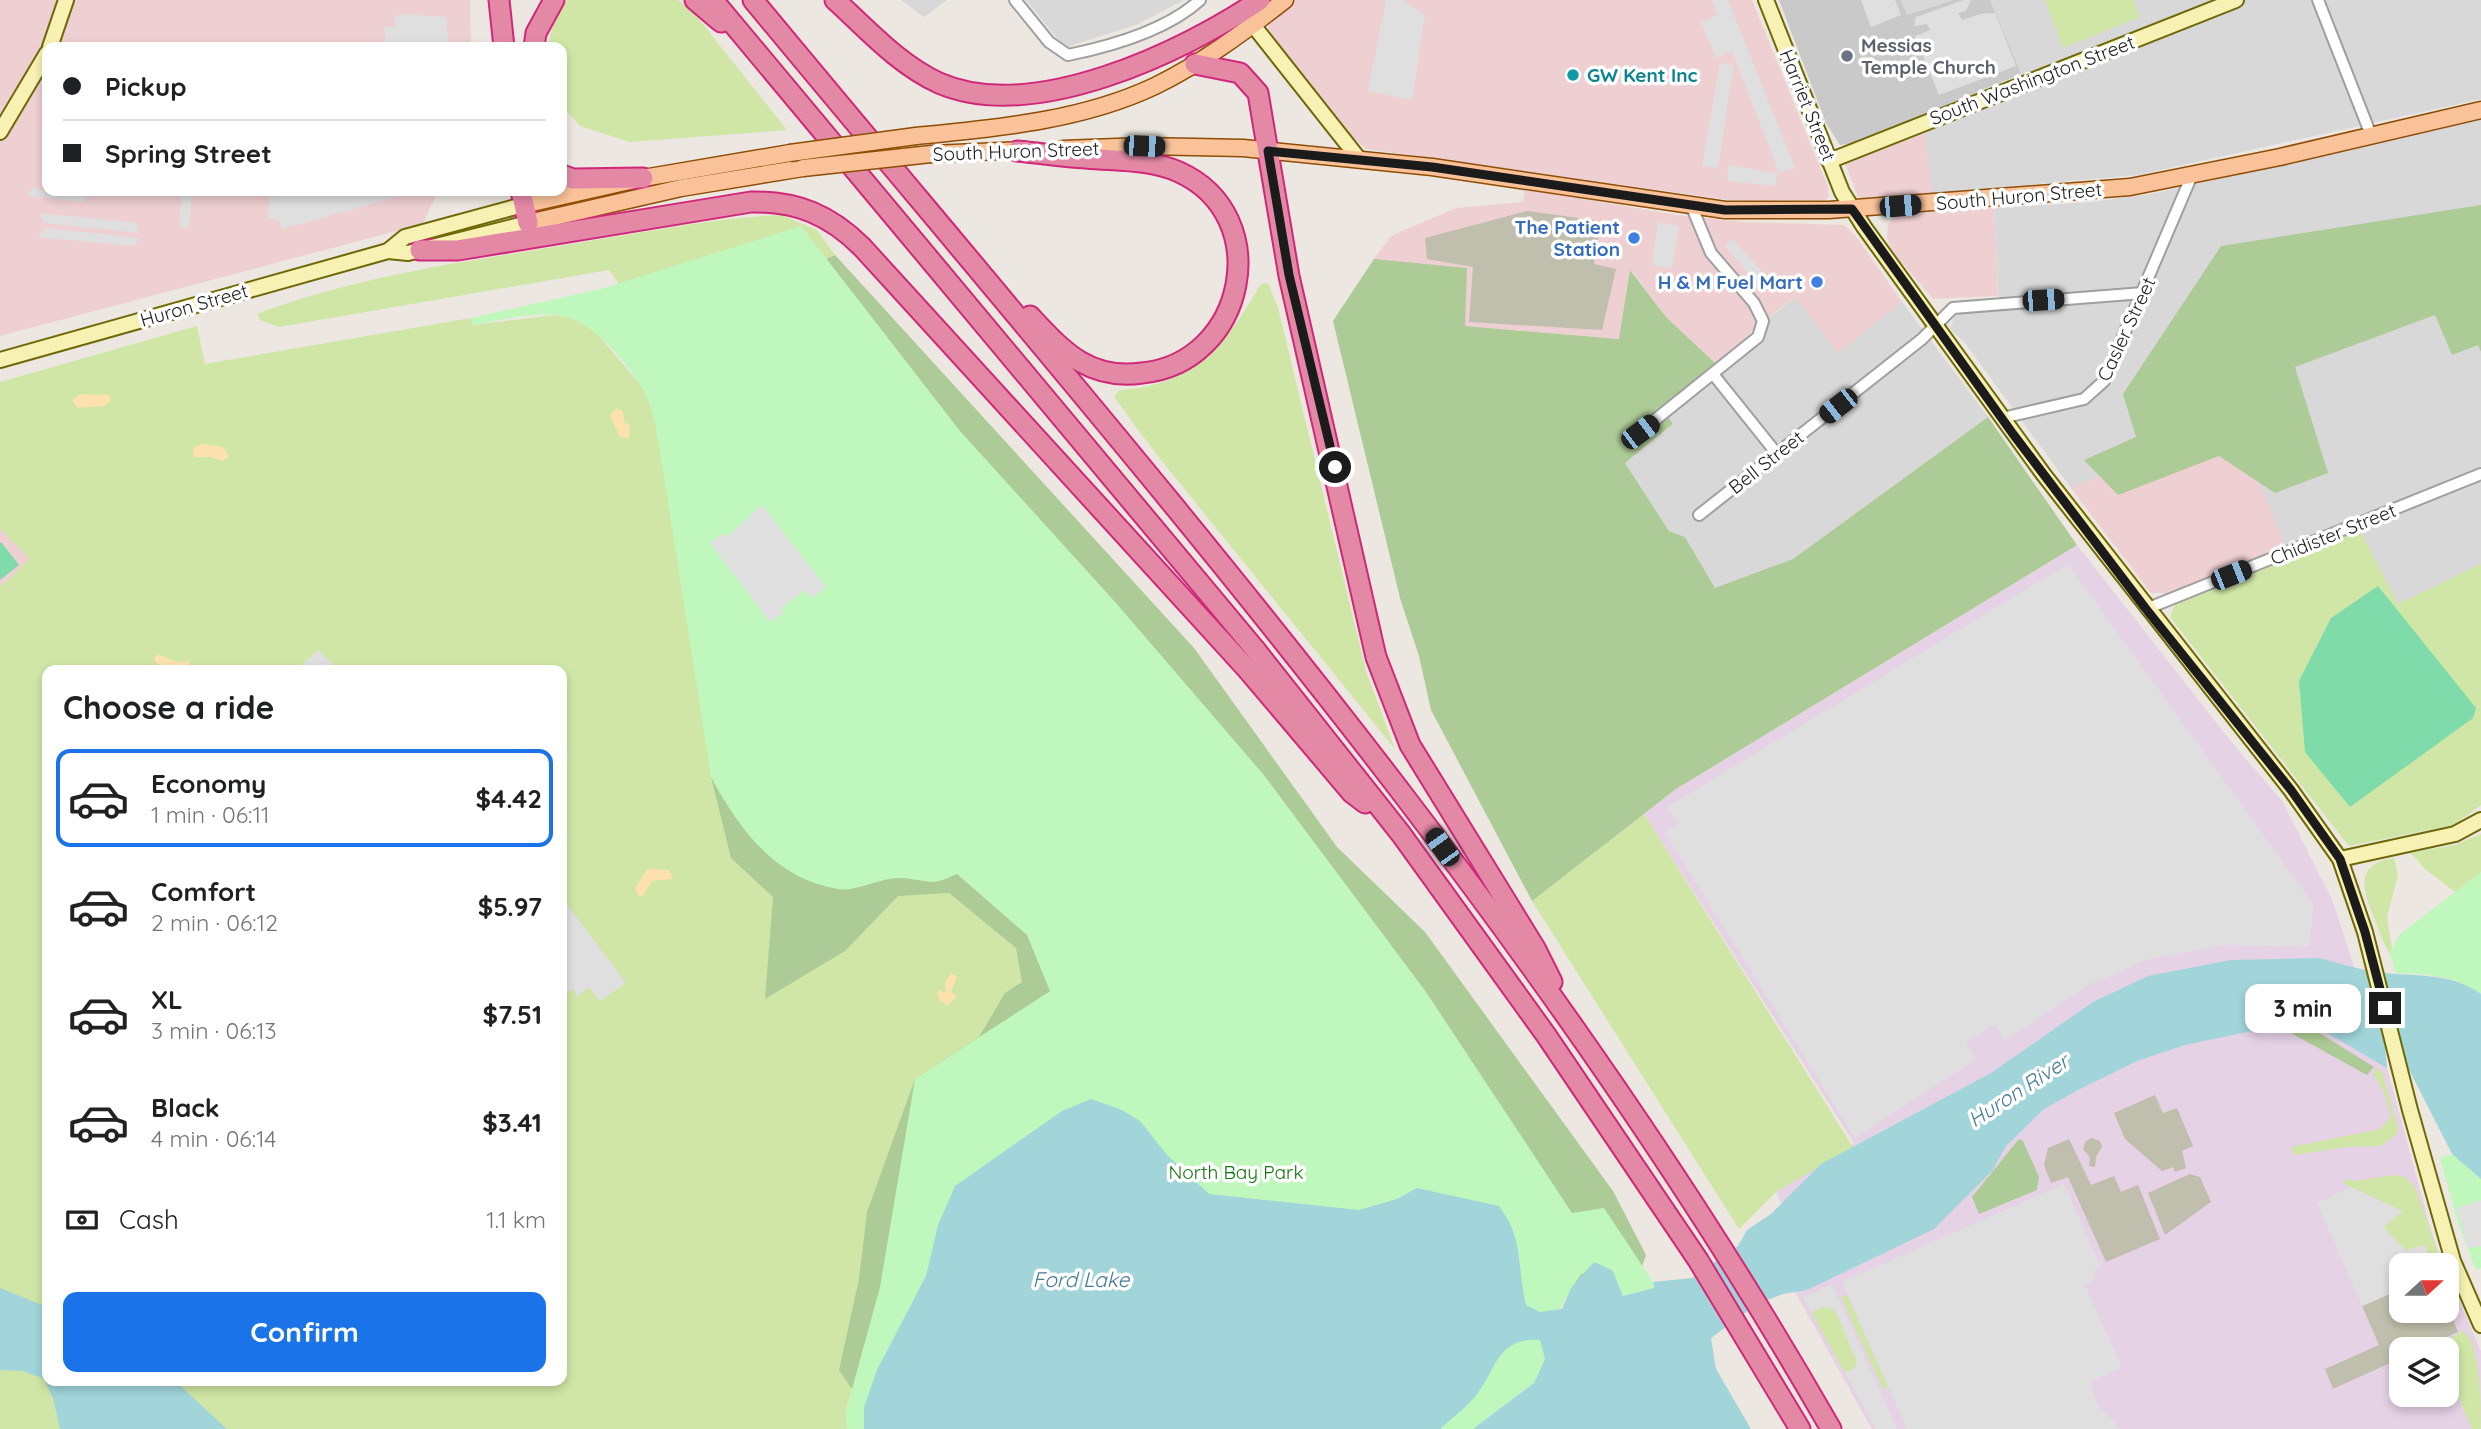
<!DOCTYPE html>
<meta charset="utf-8">
<style>
:root{--surface:#fff;--page:#f2f2f2;--text:#202124;--muted:#757577;--line:#e0e0e0;--accent:#1a73e8}
body{margin:0;font-family:Quicksand,sans-serif;background:var(--page);color:var(--text);height:100vh;display:flex;flex-direction:column;font-size:26px;white-space:nowrap}
*{box-sizing:border-box;margin:0}
p{font-size:23px;color:var(--muted)}
.icon{flex:none;width:38px;height:38px;fill:none;stroke:currentColor;stroke-width:2;stroke-linecap:round;stroke-linejoin:round}
.map{position:relative;flex:1;overflow:hidden}
.sheet{position:absolute;left:42px;top:665px;width:525px;height:721px;display:flex;flex-direction:column;background:var(--surface);border-radius:14px;box-shadow:0 4px 10px #0003}
.sheet>*{flex:none}
.top-card{position:absolute;left:42px;top:42px;width:525px;height:154px;border-radius:14px;box-shadow:0 4px 10px #0003;display:grid;align-content:center;height:154px;padding:0 21px;background:var(--surface)}
.needle{width:46px;rotate:69deg}
.tools{position:absolute;left:2389px;top:1253px;display:grid;gap:14px}
.tools a{display:grid;place-items:center;width:70px;height:70px;border-radius:14px;background:var(--surface);box-shadow:0 4px 10px #0003;font-size:35px}
.end{position:absolute;width:32px;height:32px;margin:-16px;border:9px solid #1b1b1b;background:#fff;box-shadow:0 0 0 4px #fff}
.from{border-radius:50%}
.bubble{position:absolute;height:49px;border-radius:14px;background:var(--surface);box-shadow:0 4px 10px #0003;font-size:23px;font-weight:700;line-height:49px;text-align:center}
.car{position:absolute;width:21px;height:42px;margin:-21px -10px;border-radius:9px;box-shadow:0 0 5px 2px #0007;background:linear-gradient(#222 24%,#8ab4d8 0 40%,#222 0 76%,#8ab4d8 0 86%,#222 0)}
.top-card b{display:flex;align-items:center;gap:24px;height:66px;font-size:26px}
.top-card b+b{border-top:2px solid var(--line)}
.top-card i{width:18px;height:18px;background:var(--text)}
ul{padding:0;list-style:none}
li{display:flex;align-items:center;gap:21px;height:98px;margin:0 14px 10px;padding:0 7px;border:4px solid transparent;border-radius:14px}
li div{flex:1}
li b{display:block;font-size:26px}
li em{font-style:normal;font-weight:700}
li.active{border-color:var(--accent)}
li>.icon{width:63px;height:63px;stroke-width:1.5}
h2{padding:0 21px;font-size:32px;line-height:84px}
.pay{display:flex;align-items:center;gap:18px;height:77px;padding:0 21px;font-size:26px}
.pay p{margin-inline-start:auto}
.action{display:flex;gap:14px;margin-top:auto;padding:14px 21px}
.action a{flex:1;height:80px;border-radius:14px;background:var(--accent);color:#fff;font-size:28px;font-weight:700;line-height:80px;text-align:center}
.map>svg:first-child{display:block}
.residential{fill:#d9d8d8}
.commercial{fill:#eecfd2}
.industrial{fill:#e5d2e5;fill-rule:evenodd}
.religious{fill:#c9c9c9}
.construction{fill:#c0beac}
.grass{fill:#cfe6a6;fill-rule:evenodd}
.forest{fill:#adcb96}
.sand{fill:#fde2ae}
.park{fill:#c0f7bd}
.pitch{fill:#7fdbaa}
.parking{fill:#dfdfdf}
.water{fill:#a1d5da}
.lines{fill:none;stroke-linecap:round;stroke-linejoin:round}
.street-casing{stroke:#9f9f9f;stroke-width:14}
.secondary-casing{stroke:#6d6907;stroke-width:18}
.primary-casing{stroke:#8e4d04;stroke-width:19}
.highway-casing{stroke:#d02879;stroke-width:23}
.street{stroke:#fff;stroke-width:10}
.secondary{stroke:#f7f1b4;stroke-width:14}
.primary{stroke:#f9c299;stroke-width:16}
.highway{stroke:#e389a6;stroke-width:19}
.primary-bridge-casing{stroke:#8e4d04;stroke-width:19;stroke-linecap:butt}
.primary-bridge{stroke:#f9c299;stroke-width:16}
.route{stroke:#1b1b1b;stroke-width:9}
.worship-dot{fill:#6b7280;stroke:#fff;stroke-width:2.5}
.culture-dot{fill:#0f9aa8;stroke:#fff;stroke-width:2.5}
.shop-dot{fill:#3f7fe0;stroke:#fff;stroke-width:2.5}
.labels{text-anchor:middle;dominant-baseline:central;stroke-width:7;stroke-linejoin:round;paint-order:stroke}
.worship-label{font-size:19px;font-weight:bold;fill:#5b616d;stroke:#fff;text-anchor:start}
.culture-label{font-size:19px;font-weight:bold;fill:#0d838f;stroke:#fff;text-anchor:start}
.street-label{font-size:19px;fill:#1b1b1b;stroke:#fff}
.shop-label{font-size:19px;font-weight:bold;fill:#366cbe;stroke:#fff;text-anchor:end}
.park-label{font-size:19px;fill:#14740e;stroke:#fff}
.water-label{font-size:21px;font-style:italic;fill:#457a98;stroke:#fff}
</style>
<div class="map">
<svg width="2481" height="1429" viewBox="0 0 2481 1429">
<rect width="100%" height="100%" fill="#ece7e0"/>
<g class="residential">
<path d="M901,0H947L924,17Z"/>
<path d="M1026,0H1184L1136,25L1069,46L1059,41Z"/>
<path d="M1901,0H1954L1907,15Z"/>
<path d="M1990,0H2481V99L2138,175L1933,193L1924,130L2026,88Z"/>
<path d="M2481,120V564L2398,604L2354,518L2285,546L2234,422L2071,488L1965,343L1950,329L1956,312L1999,307L1994,208L2093,202L2156,193Z"/>
<path d="M1796,297L1838,353L1902,302L1988,417L1793,559L1715,589L1685,537L1669,531L1625,463L1673,425L1668,418L1742,359L1763,336L1768,318Z"/>
</g>
<g class="commercial">
<path d="M0,0H470L471,47H47V191H438L423,224L0,336Z"/>
<path d="M1292,0H1752L1828,187L1829,196L1825,200H1730L1366,149L1340,127L1267,33L1270,21Z"/>
<path d="M1924,130L1933,193L1868,200L1858,197L1845,163L1847,161Z"/>
<path d="M1525,189L1677,215L1744,222L1844,225L1855,235L1902,302L1838,353L1795,297L1767,318L1716,364L1666,317L1631,270L1620,339L1465,326L1374,259L1391,236L1456,208L1523,202Z"/>
<path d="M1994,208L1998,296L1933,299L1893,252L1887,238L1888,224L1899,214Z"/>
<path d="M2234,422L2285,546L2169,593H2151L2071,488Z"/>
<path d="M0,529L30,559L0,587Z"/>
</g>
<path class="industrial" d="M2077,545L2233,744L2282,801L2332,899L2387,1068L2430,1227L2443,1265H2401V1311H2446L2447,1273L2481,1351V1429H1872L1795,1292L1800,1242L1776,1192L1854,1143L1644,814L1676,789ZM2401,1349H2446V1395H2401Z"/>
<path class="religious" d="M1779,0H1901L1907,15L1954,0H1990L2021,74L1855,143L1840,145L1826,123Z"/>
<g class="construction">
<path d="M1527,211L1601,221L1594,264L1616,269L1602,330L1469,322L1473,267L1427,259L1425,238Z"/>
<path d="M2155,1095L2163,1113L2177,1108L2193,1146L2182,1151L2186,1168L2175,1172L2173,1167L2162,1171L2125,1139L2114,1113Z"/>
<path d="M2091,1138L2100,1141L2102,1147L2096,1157L2095,1167L2089,1166L2090,1157L2083,1149L2086,1141Z"/>
<path d="M2069,1139L2091,1185L2114,1176L2121,1192L2138,1185L2160,1239L2106,1262L2068,1177L2051,1183L2044,1165L2048,1148Z"/>
<path d="M2190,1174L2200,1177L2211,1202L2165,1235L2148,1193Z"/>
<path d="M2401,1289V1311H2446L2447,1305L2458,1332L2420,1349H2401V1358L2333,1389L2325,1369L2379,1345L2362,1306Z"/>
</g>
<g class="grass">
<path d="M568,0H678L694,13L787,130L630,142L580,126L562,106V47H547L558,8Z"/>
<path d="M2045,0H2133L2140,17L2063,48Z"/>
<path d="M782,215L817,230L835,255L809,267L934,882L1027,935L1050,991L880,1287L846,1410L847,1429H0V587L30,559L0,529V382L197,326L205,364L471,318L472,325L555,315L578,319L595,331L642,387L710,408L609,270L279,327L260,320L257,314C354,277 469,261 572,244C642,233 711,218 782,215ZM47,670H562V1381H47Z"/>
<path d="M1268,283L1278,308L1366,671L1395,749L1157,455L1114,397L1119,390C1193,386 1226,344 1261,284Z"/>
<path d="M2359,528L2398,604L2481,564V805L2454,825L2349,846L2170,617L2176,602Z"/>
<path d="M1644,814L1853,1147L1776,1192L1739,1229L1532,901Z"/>
<path d="M2481,834V872L2455,892L2425,869L2411,853L2455,845Z"/>
<path d="M2394,858L2398,875L2387,917L2392,949L2390,954C2382,941 2379,931 2374,917C2363,889 2354,864 2394,858Z"/>
<path d="M2377,1068L2382,1072L2398,1128L2396,1135L2381,1146L2347,1147L2294,1155L2291,1147L2380,1129L2391,1117L2383,1090L2373,1074Z"/>
<path d="M2394,1175L2405,1177L2416,1189L2442,1265C2417,1265 2399,1244 2383,1227L2402,1211L2342,1183L2350,1179L2355,1181Z"/>
<path d="M1847,1295L1888,1387H1889L1883,1389L1841,1297Z"/>
<path d="M1828,1306L1836,1312L1857,1362L1855,1368L1845,1373L1811,1312Z"/>
<path d="M2460,1330C2481,1334 2481,1407 2481,1429H2472L2447,1370L2446,1349H2437L2436,1345L2460,1333Z"/>
</g>
<g class="forest">
<path d="M2481,205V352L2478,345L2452,355L2435,315L2295,367L2328,473L2275,493L2219,456L2118,495L2084,460L2136,437L2123,394L2221,246Z"/>
<path d="M835,255L1194,648L1337,847L1425,932L1613,1191L1646,1255L1639,1275L864,1407L839,1370L859,1279L867,1212L915,1079L979,1037L1005,993L1022,982L1016,948L949,893L898,896L845,951L765,999L773,897L731,858L711,777L786,779L809,267Z"/>
<path d="M1374,259L1467,268L1465,326L1619,339L1630,270L1666,317L1716,364L1662,409L1673,424L1625,463L1669,531L1685,537L1715,588L1793,559L1988,417L2077,545L1676,789L1532,901L1431,710L1419,656L1400,598L1333,321Z"/>
<path d="M2303,1023L2374,1067L2367,1075L2289,1032L2288,1024Z"/>
<path d="M2019,1139L2023,1141L2039,1177L2037,1190L1979,1214L1972,1197Z"/>
</g>
<g class="sand">
<path d="M80,394L109,395L111,401L104,406L77,408L72,400Z"/>
<path d="M616,408L623,411L624,422L630,426L629,438L620,437L610,416Z"/>
<path d="M202,444L223,447L229,457L222,461L211,457H194L193,448Z"/>
<path d="M158,654L177,662L189,661L190,667L187,670C173,670 162,672 154,659Z"/>
<path d="M647,869L669,870L673,879L652,881L643,896H639L635,889Z"/>
<path d="M951,973L957,977L951,991L956,997L948,1005L940,1001L937,994L940,990L946,993L945,982Z"/>
</g>
<g class="park">
<path d="M801,226L960,431L1116,603L1263,774L1426,992L1572,1213L1604,1208L1653,1282L1655,1288L1623,1296L1612,1270L1581,1274L1540,1340L1545,1359L1534,1383L1473,1429H847L846,1411L880,1287L915,1079L1050,991L1027,935L957,874C950,877 940,882 932,882C917,881 905,876 890,879C874,881 853,892 838,889C775,879 739,829 711,777L662,464C657,439 655,408 641,386C624,359 591,319 558,315C531,312 498,321 472,325L471,318L604,288Z"/>
<path d="M2481,872V994C2456,976 2427,974 2396,973L2390,954L2399,935Z"/>
<path d="M2452,1154L2481,1179V1268L2476,1270L2458,1223L2440,1158Z"/>
</g>
<g class="pitch">
<path d="M1,542L19,565L0,580V543Z"/>
<path d="M2378,586L2476,708L2473,718L2350,807L2305,752L2299,681L2331,618Z"/>
</g>
<g class="parking">
<path d="M1386,0H1404L1425,16L1412,100L1368,91Z"/>
<path d="M1711,0H1728L1795,168L1779,173L1732,51L1716,58L1701,22L1718,15Z"/>
<path d="M1861,0H1895L1901,15L1871,27Z"/>
<path d="M1964,0H1971L1966,11L1958,13L1962,20L1981,14L1995,13L2016,66L1939,95L1915,36L1930,30L1927,24L1914,26L1916,17Z"/>
<path d="M399,14L446,17L449,47H386L384,27H395V17Z"/>
<path d="M1720,63L1734,65L1718,168L1702,166Z"/>
<path d="M1728,165L1777,173L1776,186L1727,181Z"/>
<path d="M33,187L47,191L89,194L83,202L27,196Z"/>
<path d="M182,191H192L189,228L179,227Z"/>
<path d="M270,191H418L282,229L279,220L268,218Z"/>
<path d="M39,213L137,223L139,233L44,223Z"/>
<path d="M1658,222L1679,226L1672,268L1652,265Z"/>
<path d="M45,228L140,238L134,246L37,237Z"/>
<path d="M1733,239L1769,279L1761,288L1724,245Z"/>
<path d="M762,505L826,587L811,598L805,590L781,608L784,612L770,622L710,543L723,533L727,537Z"/>
<path d="M2068,564L2314,905L2309,947L2223,945L2146,960L2085,987L2004,1041L1996,1024L1966,1041L1975,1060L1855,1138L1665,833L1678,824L1667,807Z"/>
<path d="M319,650L338,670H295Z"/>
<path d="M562,898L626,983L600,1001L589,987L578,996L572,989L562,995Z"/>
<path d="M2064,1184L2101,1267L2093,1271L2096,1279L2085,1285L2122,1368L2089,1383L2099,1406L2121,1429H1907L1842,1282Z"/>
<path d="M2351,1187L2403,1211L2384,1227L2405,1250L2425,1245L2431,1265H2401V1289L2362,1306L2317,1203Z"/>
<path d="M2481,1200V1246L2468,1248L2457,1208Z"/>
<path d="M1832,1284L1897,1429H1876L1845,1373L1855,1368L1857,1362L1836,1312L1828,1306L1811,1312L1803,1297Z"/>
</g>
<g class="water">
<path d="M2318,958C2336,962 2353,968 2371,971C2410,978 2448,970 2481,994V1179L2452,1154L2382,1016L2387,1068L2305,1020L2185,1045L2137,1061L2082,1088L2044,1109L2006,1146L1992,1171L1934,1229L1807,1290L1783,1294L1757,1304L1711,1338L1716,1369L1751,1429H1473L1534,1383L1545,1359L1540,1340C1495,1336 1496,1374 1473,1399C1463,1410 1451,1419 1440,1429H864V1407L877,1370L926,1276L938,1225L955,1186L1062,1111L1091,1099L1120,1109L1140,1121L1168,1156L1209,1194L1359,1210L1397,1199L1417,1188L1499,1206C1525,1241 1516,1264 1526,1305L1540,1312L1562,1309L1571,1288L1594,1262L1612,1270L1623,1296L1654,1288L1653,1282L1692,1278L1738,1246L1747,1230L1771,1214L1821,1164L1991,1073L2093,1002L2148,976L2231,960Z"/>
<path d="M0,1288L47,1307V1381H175L227,1429H60L53,1398L44,1379L23,1371L0,1370Z"/>
</g>
<g class="lines">
<defs>
<g id="street">
<path d="M1015,0L1049,42L1068,55C1112,46 1166,31 1200,0"/>
<path d="M2318,0L2371,135"/>
<path d="M1713,374L1777,454"/>
<path d="M2002,418L2084,399L2104,381L2192,175"/>
<path d="M1640,432L1758,337L1763,321L1754,303L1711,253L1691,205"/>
<path d="M1699,515L1922,339L1953,308L2143,293"/>
<path d="M2146,609L2481,474"/>
</g>
<g id="secondary">
<path d="M1766,0L1842,192L1864,227L2044,475L2291,790L2340,859L2365,932L2410,1110L2453,1261L2481,1325"/>
<path d="M1253,25L1359,159"/>
<path d="M50,47L66,0"/>
<path d="M0,132L47,53"/>
<path d="M1829,161L2236,0"/>
<path d="M388,251L405,237L523,205"/>
<path d="M0,360L388,251L408,253L528,223"/>
<path d="M2340,859L2455,834L2481,820"/>
</g>
<g id="primary">
<path d="M916,136C997,128 1081,121 1155,86C1202,63 1244,32 1285,0"/>
<path d="M1063,149L1144,146L1243,148L1432,167L1725,210H1829L2130,187L2280,157L2481,110"/>
<path d="M931,154L1026,150"/>
<path d="M523,205L643,178L790,153"/>
<path d="M528,223L681,188L803,168"/>
</g>
<g id="highway">
<path d="M499,0L504,47"/>
<path d="M695,0L721,22"/>
<path d="M713,0L1254,648L1401,834L1546,1035L1698,1260L1800,1429"/>
<path d="M753,0C1133,459 1534,909 1831,1429"/>
<path d="M835,0C867,29 899,65 939,83C1033,124 1183,52 1260,0"/>
<path d="M534,47L536,33L554,0"/>
<path d="M1195,64L1240,73L1258,93L1289,276L1376,657L1410,745L1535,948L1552,982"/>
<path d="M1017,151C1040,153 1063,157 1086,158C1117,161 1150,159 1179,172C1276,216 1246,363 1142,373C1121,376 1100,373 1081,362C1061,350 1046,333 1030,316"/>
<path d="M562,175L573,179L643,178"/>
<path d="M521,191L528,223"/>
<path d="M420,250H458L751,202C797,201 830,215 862,247L1247,669L1352,793L1365,803"/>
</g>
</defs>
<use href="#street" class="street-casing"/>
<use href="#secondary" class="secondary-casing"/>
<use href="#primary" class="primary-casing"/>
<use href="#highway" class="highway-casing"/>
<use href="#street" class="street"/>
<use href="#secondary" class="secondary"/>
<use href="#primary" class="primary"/>
<use href="#highway" class="highway"/>
<defs>
<g id="primary-bridge">
<path d="M790,153L916,136"/>
<path d="M803,168L931,154"/>
</g>
</defs>
<use href="#primary-bridge" class="primary-bridge-casing"/>
<use href="#primary-bridge" class="primary-bridge"/>
</g>
<g class="lines">
<path class="route" d="M1335,467L1289,275L1268,151L1432,167L1725,210L1852,209L2013,434L2146,609L2291,790L2340,859L2365,932L2385,1008"/>
</g>
<circle class="worship-dot" cx="1847" cy="56" r="7"/>
<circle class="culture-dot" cx="1573" cy="75" r="7"/>
<g class="shop-dot">
<circle cx="1634" cy="238" r="7"/>
<circle cx="1817" cy="282" r="7"/>
</g>
<g class="labels">
<g class="worship-label">
<text x="1861" y="45">Messias<tspan x="1861" dy="22">Temple Church</tspan></text>
</g>
<g class="culture-label">
<text x="1587" y="75">GW Kent Inc</text>
</g>
<g class="street-label">
<text transform="translate(2032 80) rotate(-21)">South Washington Street</text>
<text transform="translate(1808 105) rotate(68)">Harriet Street</text>
<text transform="translate(1016 151) rotate(-2)">South Huron Street</text>
<text transform="translate(2019 196) rotate(-5)">South Huron Street</text>
<text transform="translate(194 305) rotate(-16)">Huron Street</text>
<text transform="translate(2126 329) rotate(-65)">Casler Street</text>
<text transform="translate(1766 462) rotate(-38)">Bell Street</text>
<text transform="translate(2333 534) rotate(-22)">Chidister Street</text>
</g>
<g class="shop-label">
<text x="1620" y="227">The Patient<tspan x="1620" dy="22">Station</tspan></text>
<text x="1803" y="282">H &amp; M Fuel Mart</text>
</g>
<g class="park-label">
<text x="1236" y="1172">North Bay Park</text>
</g>
<g class="water-label">
<text transform="translate(2018 1090) rotate(-33)">Huron River</text>
<text x="1081" y="1279">Ford Lake</text>
</g>
</g>
</svg>
<div class="tools">
<a><svg class="needle" viewBox="-14 -14 28 28"><path d="M0-13l5 13h-10z" fill="#e53935"/><path d="M0 13l5-13h-10z" fill="#757577"/></svg></a>
<a><svg class="icon" aria-label="layers" viewBox="0 0 24 24"><path d="M12 4l9 5-9 5-9-5zM3 14l9 5 9-5"/></svg></a>
</div>
<i class="end from" style="left:1335px;top:467px"></i>
<i class="end" style="left:2385px;top:1008px"></i>
<div class="bubble" style="left:2245px;top:984px;width:116px">3 min</div>
<i class="car" style="left:1144px;top:146px;rotate:92deg"></i>
<i class="car" style="left:1900px;top:206px;rotate:85deg"></i>
<i class="car" style="left:2043px;top:300px;rotate:86deg"></i>
<i class="car" style="left:1838px;top:406px;rotate:232deg"></i>
<i class="car" style="left:1640px;top:432px;rotate:53deg"></i>
<i class="car" style="left:2231px;top:575px;rotate:68deg"></i>
<i class="car" style="left:1442px;top:847px;rotate:324deg"></i>
<div class="top-card">
<b><i class="from"></i>Pickup</b>
<b><i></i>Spring Street</b>
</div>
<section class="sheet">
<h2>Choose a ride</h2>
<ul>
<li class="active"><svg class="icon" aria-label="car" viewBox="0 0 24 24"><path d="M5 17H2v-5l4-1 3-4h7l3 4 3 1v5h-3M9 17h6M6 11h13"/><circle cx="7" cy="17" r="2"/><circle cx="17" cy="17" r="2"/></svg><div><b>Economy</b><p>1 min · 06:11</p></div><em>$4.42</em></li>
<li><svg class="icon" aria-label="car" viewBox="0 0 24 24"><path d="M5 17H2v-5l4-1 3-4h7l3 4 3 1v5h-3M9 17h6M6 11h13"/><circle cx="7" cy="17" r="2"/><circle cx="17" cy="17" r="2"/></svg><div><b>Comfort</b><p>2 min · 06:12</p></div><em>$5.97</em></li>
<li><svg class="icon" aria-label="car" viewBox="0 0 24 24"><path d="M5 17H2v-5l4-1 3-4h7l3 4 3 1v5h-3M9 17h6M6 11h13"/><circle cx="7" cy="17" r="2"/><circle cx="17" cy="17" r="2"/></svg><div><b>XL</b><p>3 min · 06:13</p></div><em>$7.51</em></li>
<li><svg class="icon" aria-label="car" viewBox="0 0 24 24"><path d="M5 17H2v-5l4-1 3-4h7l3 4 3 1v5h-3M9 17h6M6 11h13"/><circle cx="7" cy="17" r="2"/><circle cx="17" cy="17" r="2"/></svg><div><b>Black</b><p>4 min · 06:14</p></div><em>$3.41</em></li>
</ul>
<div class="pay"><svg class="icon" aria-label="cash" viewBox="0 0 24 24"><path d="M3 7h18v10H3z"/><circle cx="12" cy="12" r="2"/></svg>Cash<p>1.1 km</p></div>
<div class="action"><a>Confirm</a></div>
</section>
</div>
